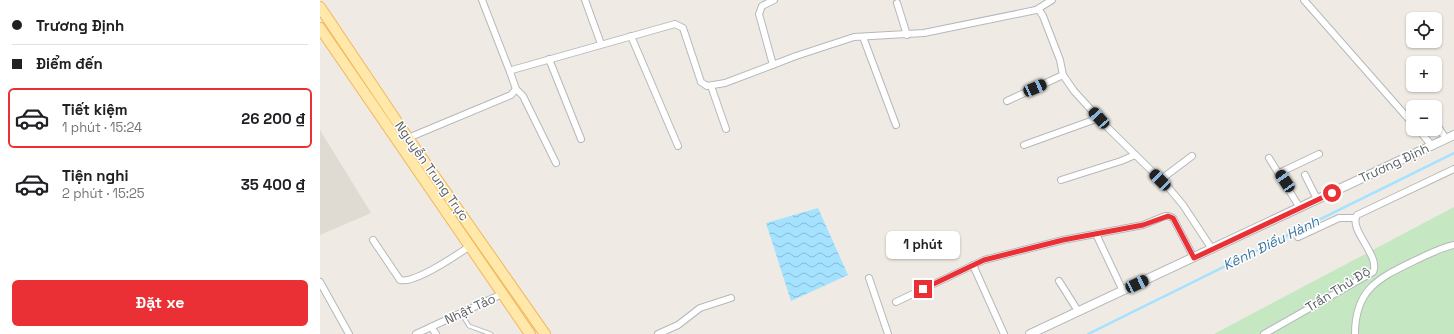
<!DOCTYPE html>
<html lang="vi">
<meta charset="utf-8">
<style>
:root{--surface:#fff;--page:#f2f2f2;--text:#202124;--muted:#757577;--line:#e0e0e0;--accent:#ea2f35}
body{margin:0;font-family:"Space Grotesk",sans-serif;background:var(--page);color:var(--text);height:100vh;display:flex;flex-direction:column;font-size:15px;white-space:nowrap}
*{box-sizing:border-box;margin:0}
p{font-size:13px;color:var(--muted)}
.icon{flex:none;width:22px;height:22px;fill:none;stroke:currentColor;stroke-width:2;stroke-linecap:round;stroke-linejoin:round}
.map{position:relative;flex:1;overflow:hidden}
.drawer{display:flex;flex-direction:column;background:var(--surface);width:320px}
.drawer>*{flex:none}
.top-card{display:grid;align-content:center;height:88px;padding:0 12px;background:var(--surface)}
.fabs{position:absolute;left:1086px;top:12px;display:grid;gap:8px}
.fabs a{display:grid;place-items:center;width:36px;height:36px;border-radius:6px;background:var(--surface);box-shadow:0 1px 3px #0004;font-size:20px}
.end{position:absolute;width:18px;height:18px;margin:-9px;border:5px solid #ea2f35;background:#fff;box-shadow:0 0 0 2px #fff}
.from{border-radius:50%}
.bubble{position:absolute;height:28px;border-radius:6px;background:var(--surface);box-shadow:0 1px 3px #0004;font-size:13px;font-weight:800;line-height:28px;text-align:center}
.car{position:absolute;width:12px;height:24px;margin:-12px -6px;border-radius:5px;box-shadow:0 0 3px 1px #0007;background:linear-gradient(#222 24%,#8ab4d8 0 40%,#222 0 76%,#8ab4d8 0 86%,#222 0)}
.top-card b{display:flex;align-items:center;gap:14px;height:38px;font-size:15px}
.top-card b+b{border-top:1px solid var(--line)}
.top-card i{width:10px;height:10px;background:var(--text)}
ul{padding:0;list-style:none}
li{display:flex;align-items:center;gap:12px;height:60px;margin:0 8px 6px;padding:0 4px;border:2px solid transparent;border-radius:6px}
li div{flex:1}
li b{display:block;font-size:15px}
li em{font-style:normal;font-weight:800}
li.active{border-color:var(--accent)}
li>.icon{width:36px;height:36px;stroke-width:1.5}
.action{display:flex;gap:8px;margin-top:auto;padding:8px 12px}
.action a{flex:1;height:46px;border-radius:6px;background:var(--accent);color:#fff;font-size:16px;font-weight:800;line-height:46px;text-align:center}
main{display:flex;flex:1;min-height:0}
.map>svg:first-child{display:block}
.education{fill:#dfdad2}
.park{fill:#c5e7c1}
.water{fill:url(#water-waves)}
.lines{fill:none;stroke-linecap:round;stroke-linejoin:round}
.stream{stroke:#a4e2ff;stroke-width:2.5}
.service-casing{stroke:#b5b8bb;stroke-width:5}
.minor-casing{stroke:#b5b8bb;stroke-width:8}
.tertiary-casing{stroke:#b5b8bb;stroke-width:10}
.primary-casing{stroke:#f2b75a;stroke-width:12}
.service{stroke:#fff;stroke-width:3}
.minor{stroke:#fff;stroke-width:6}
.tertiary{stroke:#fff;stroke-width:8}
.primary{stroke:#ffe8a9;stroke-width:10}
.route{stroke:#ea2f35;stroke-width:5}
.labels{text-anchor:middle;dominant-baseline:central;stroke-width:3;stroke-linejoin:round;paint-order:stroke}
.street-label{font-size:13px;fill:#5c6165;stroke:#fff}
.water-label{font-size:14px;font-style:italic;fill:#3b77a0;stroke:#fff}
</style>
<main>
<section class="drawer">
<div class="top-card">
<b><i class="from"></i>Trương Định</b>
<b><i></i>Điểm đến</b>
</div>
<ul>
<li class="active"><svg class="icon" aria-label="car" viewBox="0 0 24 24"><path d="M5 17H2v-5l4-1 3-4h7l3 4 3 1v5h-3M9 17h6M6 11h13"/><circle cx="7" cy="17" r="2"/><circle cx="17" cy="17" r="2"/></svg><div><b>Tiết kiệm</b><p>1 phút · 15:24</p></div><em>26 200 ₫</em></li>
<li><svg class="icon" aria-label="car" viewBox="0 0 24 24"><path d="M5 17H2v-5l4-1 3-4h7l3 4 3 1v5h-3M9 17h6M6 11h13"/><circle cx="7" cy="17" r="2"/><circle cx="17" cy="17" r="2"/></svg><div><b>Tiện nghi</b><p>2 phút · 15:25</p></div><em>35 400 ₫</em></li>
</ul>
<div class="action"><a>Đặt xe</a></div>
</section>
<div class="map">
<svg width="1134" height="334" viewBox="0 0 1134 334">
<defs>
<pattern id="water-waves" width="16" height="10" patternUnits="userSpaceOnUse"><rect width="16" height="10" fill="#a4e2ff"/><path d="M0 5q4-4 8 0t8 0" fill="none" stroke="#89bbd2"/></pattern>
</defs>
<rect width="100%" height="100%" fill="#efebe4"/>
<path class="education" d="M0,130L51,213L0,235Z"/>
<path class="park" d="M1134,207V334H894Z"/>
<path class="water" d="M498,208L528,275L471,301L446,223Z"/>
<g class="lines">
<path class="stream" d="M768,334L1134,153"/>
<defs>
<path id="service" d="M141,313L149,326L171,334"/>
<g id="minor">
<path d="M162,0L190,72"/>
<path d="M265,0L281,44"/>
<path d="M984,0L1093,124"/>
<path d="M577,3L587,35"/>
<path d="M716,10L732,0"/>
<path d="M311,36L358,146"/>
<path d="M543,37L576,125"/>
<path d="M229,59L261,139"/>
<path d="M453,65L439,14L442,6L454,0"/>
<path d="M391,86L406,129"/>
<path d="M196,89L203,96L236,163"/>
<path d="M687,101L743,75"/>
<path d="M1115,125L1119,128L1126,139"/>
<path d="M1098,129L1112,146"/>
<path d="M88,138L191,95L196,89L190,72L192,70L355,24L363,28L381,82L387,86L405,83L476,56L534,37L604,33L716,10H719L723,16L740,60L743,75L754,91L785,125L848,187L863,205L892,249"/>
<path d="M704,145L779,118"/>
<path d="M949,158L980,208"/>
<path d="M959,173L999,154"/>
<path d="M985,175L997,199"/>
<path d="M741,180L801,161L815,155"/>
<path d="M840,180L872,156"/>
<path d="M776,234L803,291"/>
<path d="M978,237L1019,218H1035"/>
<path d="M53,240L80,280C94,284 137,255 150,246"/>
<path d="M653,265L684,334"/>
<path d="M549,278L568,334"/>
<path d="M739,281L758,311"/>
<path d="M0,282L29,334"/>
<path d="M576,302L664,260L743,240L823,225L845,216H848L853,218L874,258"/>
<path d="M111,327L116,334"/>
<path d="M96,334L182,294"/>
<path d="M338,334L358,325L380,308L411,298"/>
<path d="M944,334L1053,272C1061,256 1028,230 1037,215L1134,169"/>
<path d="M1035,334C1035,289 1059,278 1094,261C1107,255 1120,248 1134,245"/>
</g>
<path id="tertiary" d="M710,334L1134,135"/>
<g id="primary">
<path d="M0,7L88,138L225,334"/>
<path d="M0,28L210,334"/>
</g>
</defs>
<use href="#service" class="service-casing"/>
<use href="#minor" class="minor-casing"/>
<use href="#tertiary" class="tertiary-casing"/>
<use href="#primary" class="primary-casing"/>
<use href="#service" class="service"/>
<use href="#minor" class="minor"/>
<use href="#tertiary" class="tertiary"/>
<use href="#primary" class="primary"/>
</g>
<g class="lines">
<path class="route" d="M603,289L664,260L743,240L823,225L848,216L853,218L874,258L1012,193"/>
</g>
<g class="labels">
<g class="street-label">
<text transform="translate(1074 163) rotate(-25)">Trương Định</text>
<text transform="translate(112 171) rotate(55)">Nguyễn Trung Trực</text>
<text transform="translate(1018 289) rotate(-32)">Trần Thủ Độ</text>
<text transform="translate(150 309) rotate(-25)">Nhật Tảo</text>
</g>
<g class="water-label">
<text transform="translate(951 243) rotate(-26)">Kênh Điều Hành</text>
</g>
</g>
</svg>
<div class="fabs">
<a><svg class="icon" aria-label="locate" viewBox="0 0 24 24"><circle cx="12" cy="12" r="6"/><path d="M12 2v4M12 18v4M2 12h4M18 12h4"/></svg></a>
<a>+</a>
<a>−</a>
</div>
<i class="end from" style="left:1012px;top:193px"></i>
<i class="end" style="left:603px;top:289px"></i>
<div class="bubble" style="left:566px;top:231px;width:74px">1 phút</div>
<i class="car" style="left:715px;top:88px;rotate:66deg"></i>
<i class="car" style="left:779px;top:118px;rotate:318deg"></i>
<i class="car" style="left:840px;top:180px;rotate:315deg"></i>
<i class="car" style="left:965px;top:181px;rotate:326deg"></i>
<i class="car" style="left:817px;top:284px;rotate:65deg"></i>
</div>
</main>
